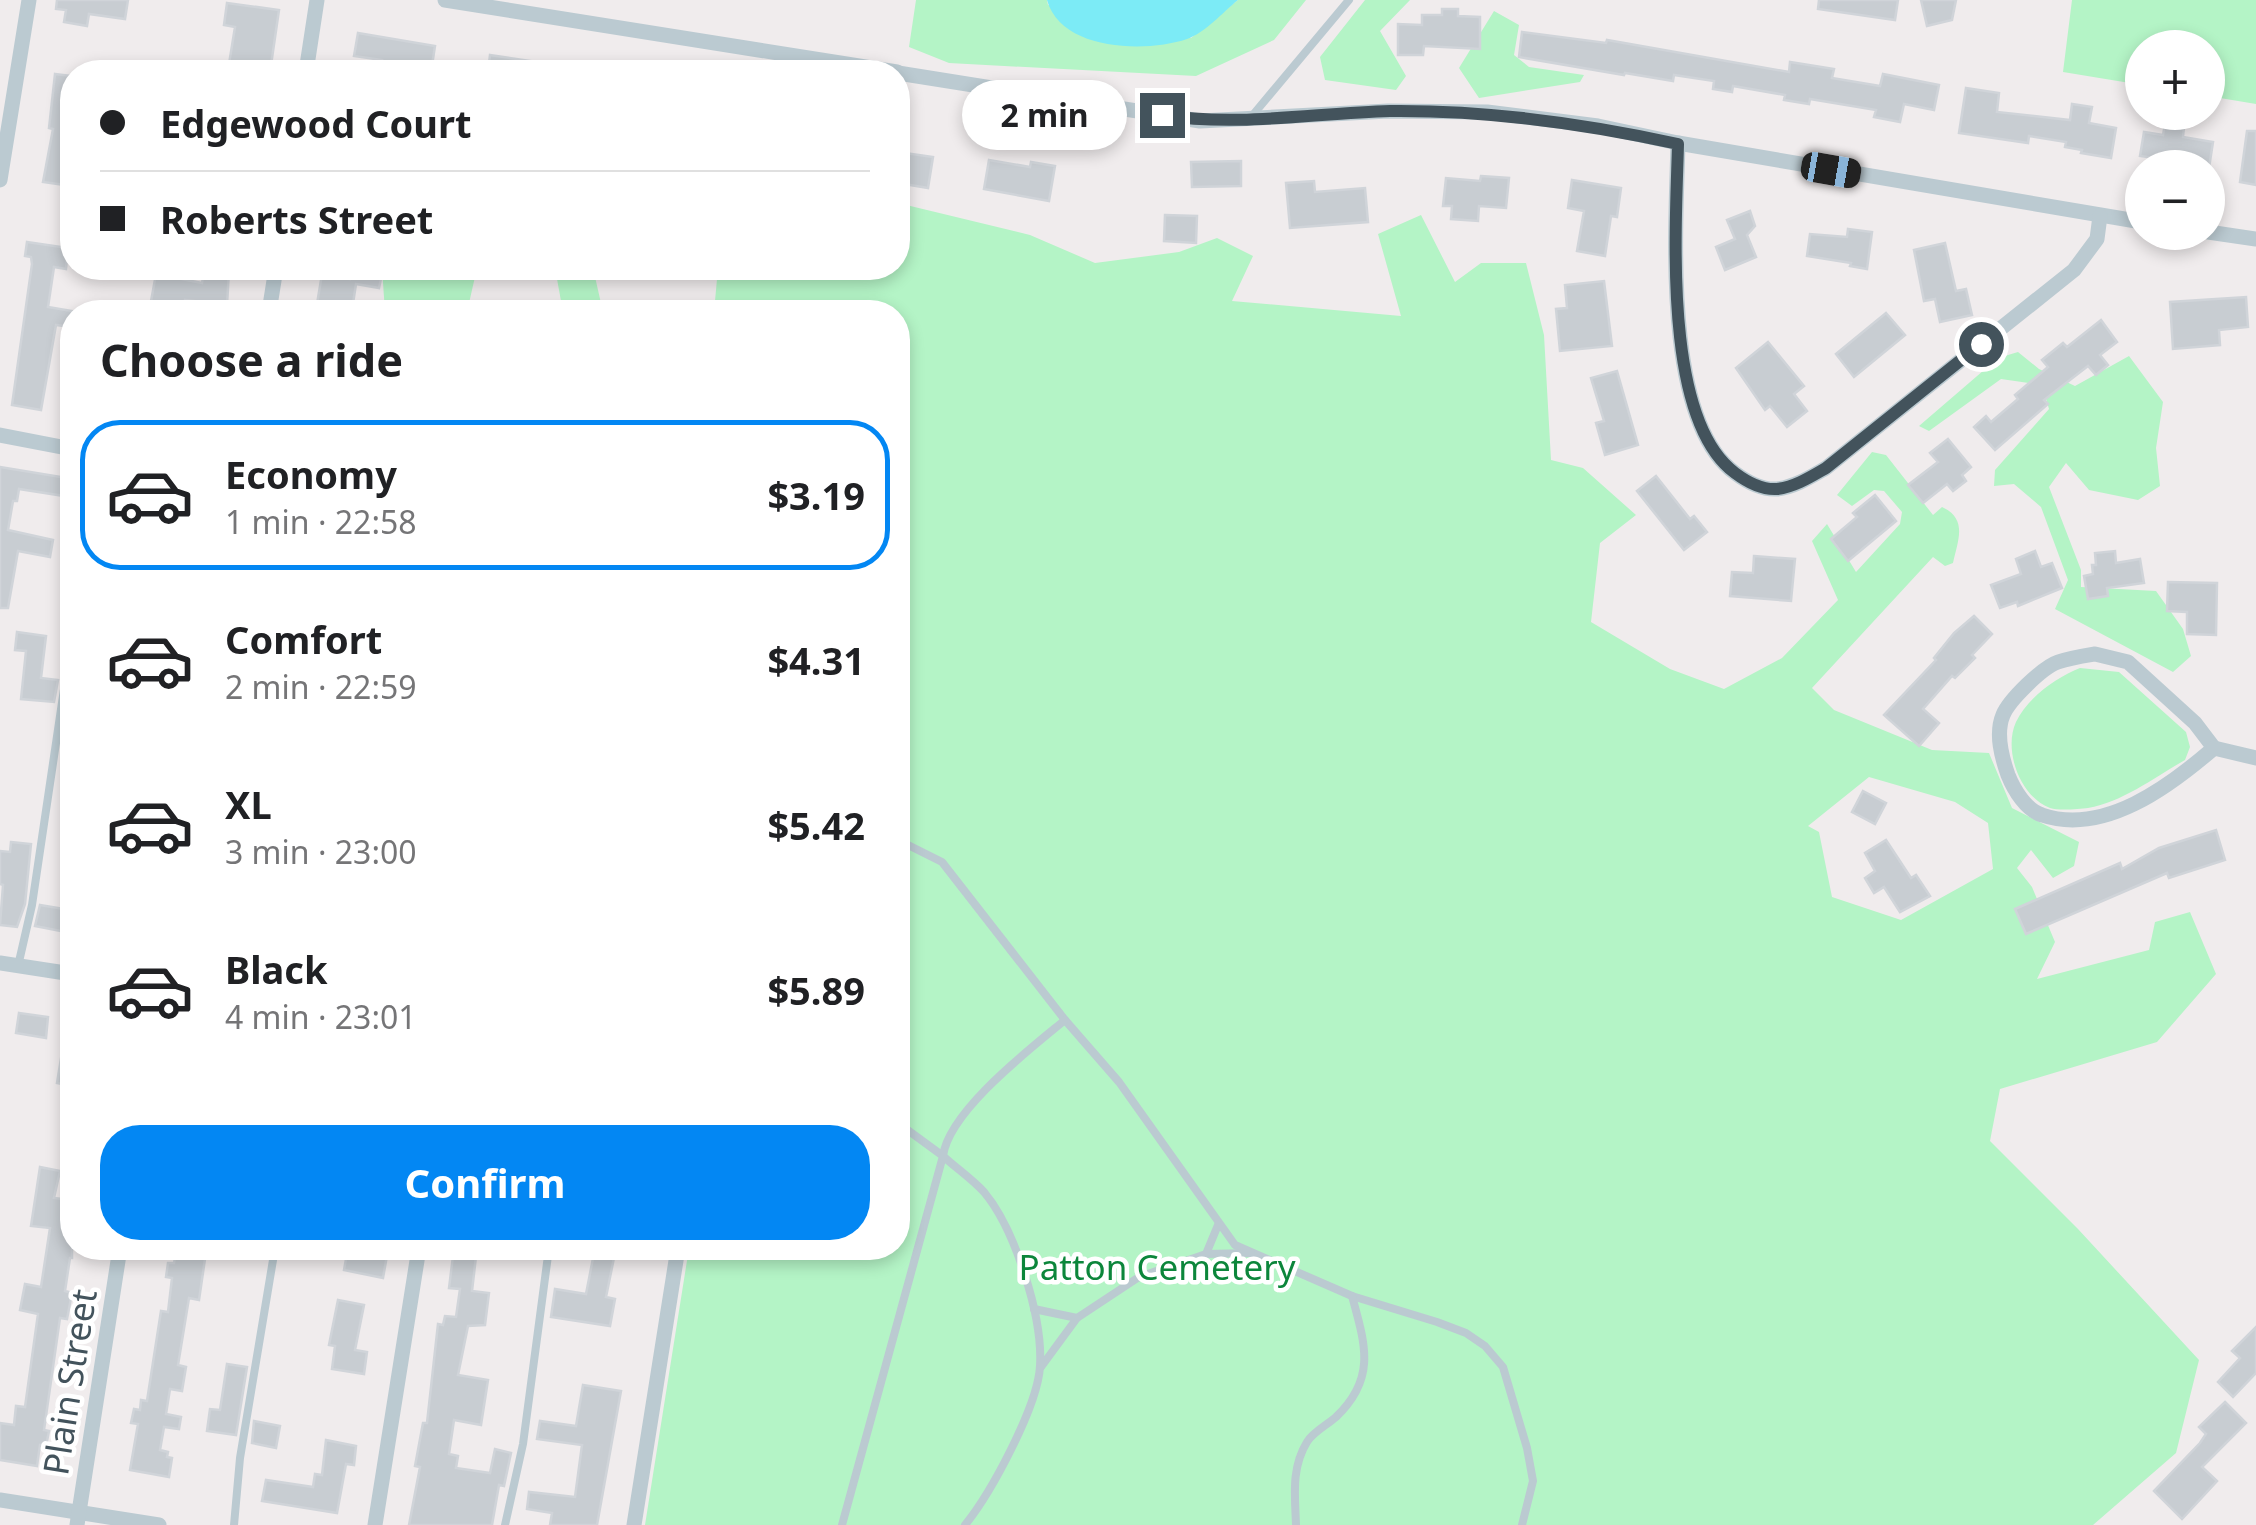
<!DOCTYPE html>
<meta charset="utf-8">
<style>
:root{--surface:#fff;--page:#f2f2f2;--text:#202124;--muted:#757577;--line:#e0e0e0;--accent:#0387f3}
body{margin:0;font-family:"Noto Sans",sans-serif;background:var(--page);color:var(--text);height:100vh;display:flex;flex-direction:column;font-size:38px;white-space:nowrap}
*{box-sizing:border-box;margin:0}
p{font-size:32px;color:var(--muted)}
.icon{flex:none;width:55px;height:55px;fill:none;stroke:currentColor;stroke-width:2;stroke-linecap:round;stroke-linejoin:round}
.map{position:relative;flex:1;overflow:hidden}
.panel{position:absolute;left:60px;top:300px;width:850px;height:960px;display:flex;flex-direction:column;background:var(--surface);border-radius:40px;box-shadow:0 5px 15px #0003}
.panel>*{flex:none}
.guide{position:absolute;left:60px;top:60px;width:850px;height:220px;border-radius:40px;box-shadow:0 5px 15px #0003;display:grid;align-content:center;height:220px;padding:0 40px;background:var(--surface)}
.tools{position:absolute;left:2125px;top:30px;display:grid;gap:20px}
.tools a{display:grid;place-items:center;width:100px;height:100px;border-radius:50%;background:var(--surface);box-shadow:0 5px 15px #0003;font-size:50px}
.end{position:absolute;width:45px;height:45px;margin:-22px;border:12px solid #43535c;background:#fff;box-shadow:0 0 0 5px #fff}
.from{border-radius:50%}
.bubble{position:absolute;height:70px;border-radius:35px;background:var(--surface);box-shadow:0 5px 15px #0003;font-size:32px;font-weight:700;line-height:70px;text-align:center}
.car{position:absolute;width:30px;height:60px;margin:-30px -15px;border-radius:12px;box-shadow:0 0 8px 2px #0007;background:linear-gradient(#222 24%,#8ab4d8 0 40%,#222 0 76%,#8ab4d8 0 86%,#222 0)}
.guide b{display:flex;align-items:center;gap:35px;height:95px;font-size:38px}
.guide b+b{border-top:2px solid var(--line)}
.guide i{width:25px;height:25px;background:var(--text)}
ul{padding:0;list-style:none}
li{display:flex;align-items:center;gap:30px;height:150px;margin:0 20px 15px;padding:0 20px;border:5px solid transparent;border-radius:40px}
li div{flex:1}
li b{display:block;font-size:38px}
li em{font-style:normal;font-weight:700}
li.on{border-color:var(--accent)}
li>.icon{width:90px;height:90px;stroke-width:1.5}
h2{padding:0 40px;font-size:45px;line-height:120px}
.action{display:flex;gap:20px;margin-top:auto;padding:20px 40px}
.action a{flex:1;height:115px;border-radius:40px;background:var(--accent);color:#fff;font-size:40px;font-weight:700;line-height:115px;text-align:center}
.map>svg:first-child{display:block}
.green{fill:#b4f4c6;fill-rule:evenodd}
.water{fill:#7cebf6}
.building{fill:#c8cdd2;stroke:#d0d4d9;stroke-width:2.5}
.lines{fill:none;stroke-linecap:round;stroke-linejoin:round}
.lane{stroke:#bbcad1;stroke-width:8}
.street{stroke:#bbcad1;stroke-width:15}
.route{stroke:#43535c;stroke-width:12}
.labels{text-anchor:middle;dominant-baseline:central;stroke-width:9;stroke-linejoin:round;paint-order:stroke}
.park-label{font-size:35px;fill:#0c863b;stroke:#fff}
.street-label{font-size:35px;fill:#43535c;stroke:#fff}
</style>
<div class="map">
<svg width="2256" height="1525" viewBox="0 0 2256 1525">
<rect width="100%" height="100%" fill="#f0eced"/>
<g class="green">
<path d="M916,0H1047L1048,5L1191,38L1238,0H1306L1274,40L1196,76L949,63L909,47Z"/>
<path d="M1365,0H1410L1380,31L1406,76L1396,90L1325,80L1320,57Z"/>
<path d="M2072,0H2256V104L2208,96V48H2142V85L2063,72Z"/>
<path d="M1494,11L1519,25L1514,55L1529,67L1584,75L1580,82L1479,98L1459,68Z"/>
<path d="M898,203L1030,235L1095,263L1179,252L1217,238L1253,256L1232,301L1401,316L1378,234L1421,215L1455,282L1481,263H1526L1544,335L1551,460L1583,468L1636,515L1600,543L1591,622L1670,669L1724,689L1782,658L1838,600L1812,541L1827,524L1856,572L1900,524L1902,512L1884,491L1874,490L1852,506L1837,495L1872,452L1886,455L1933,515L1942,507C1968,519 1958,540 1953,563L1945,566L1933,557L1812,688L1834,710L1932,750L1989,753L2012,808L2079,842L2074,866L2053,878L2031,850L2017,868L2032,887L2055,942L2037,979L2149,950L2155,922L2190,912L2216,974L2157,1042L2000,1089L1990,1141L2078,1229L2199,1360L2176,1453L2093,1525H645L689,1248H898V312H714L718,268H898ZM1869,777L1955,802L1988,823L1993,869L1901,920L1832,897L1819,832L1808,826Z"/>
<path d="M382,268H477L467,312H385Z"/>
<path d="M555,268H593L603,312H563Z"/>
<path d="M2018,352L2039,369L2075,386L2129,356L2163,402L2156,448L2160,486L2138,500L2089,490L2066,463L2049,487L2081,570V587L2156,591L2183,629L2191,656L2173,672L2055,609L2068,580L2041,507L2014,484L1994,486L1995,470L2049,409L2042,385L2001,379L1929,431L1919,426L1998,358Z"/>
<path d="M2080,668L2119,672L2186,732L2190,747L2185,760C2155,777 2123,802 2088,808C2079,809 2059,811 2050,808C2020,797 2003,750 2016,722C2027,698 2057,677 2080,668Z"/>
</g>
<path class="water" d="M1047,0H1238C1223,12 1205,33 1187,39C1146,53 1061,51 1047,0Z"/>
<g class="building">
<path d="M57,0H128L125,19L89,14L87,26L64,22L66,10L56,9Z"/>
<path d="M1819,0H1898L1895,20L1818,9Z"/>
<path d="M1921,0H1956L1952,20L1927,26Z"/>
<path d="M227,3L279,10L270,72H236L237,66L229,64L235,27L224,25Z"/>
<path d="M1442,9H1458V16L1480,17V49L1424,46L1423,55H1398V24L1422,25V15H1442Z"/>
<path d="M1522,32L1606,43L1607,40L1789,72L1790,62L1834,69L1832,78L1880,86L1883,74L1939,85L1934,110L1904,104L1900,122L1874,117L1876,110L1810,99L1809,104L1784,100L1785,95L1733,86L1732,92L1713,89L1714,81L1674,75L1673,81L1625,73L1624,75L1519,57Z"/>
<path d="M358,33L435,46L431,72H380L382,60L354,56Z"/>
<path d="M490,55L551,64V72H488Z"/>
<path d="M55,74L72,76V150L65,185L43,182L53,129L49,128Z"/>
<path d="M1966,88L1999,93L1997,112L2070,120L2072,104L2092,107L2089,123L2116,128L2111,158L2081,153L2082,150L2065,147L2066,142L2029,136L2028,143L1959,133Z"/>
<path d="M2165,124L2184,127L2183,137L2213,142L2209,168L2172,162V168L2154,165L2155,158L2140,156L2144,132L2163,135Z"/>
<path d="M2247,131H2256V185L2240,182Z"/>
<path d="M898,152L933,157L928,188L898,183Z"/>
<path d="M989,160L1030,167L1031,162L1055,166L1049,201L984,189Z"/>
<path d="M1241,161V186L1192,187L1191,162Z"/>
<path d="M1481,176L1509,178L1506,208L1479,206L1478,221L1451,219L1452,206H1443L1446,178L1480,181Z"/>
<path d="M1572,180L1621,188L1617,217L1611,216L1605,256L1577,251L1584,211L1568,208Z"/>
<path d="M1314,181L1315,192L1365,188L1368,222L1290,228L1286,183Z"/>
<path d="M1750,211L1755,226L1747,235L1756,257L1725,270L1716,247L1735,239L1727,220Z"/>
<path d="M1165,215L1197,216L1196,243L1164,241Z"/>
<path d="M1848,229L1872,232L1867,269L1850,266L1851,263L1807,256L1810,234L1847,237Z"/>
<path d="M27,242L68,248L66,269L54,267L48,307L72,311V327L56,325L41,410L12,405L32,264L31,257L25,256Z"/>
<path d="M1945,243L1956,291L1966,289L1972,315L1940,322L1935,299L1924,301L1914,250Z"/>
<path d="M205,268L229,271L227,305L185,300L183,312H149L156,274L202,283Z"/>
<path d="M352,269L382,274L379,288L356,284L352,310L317,304L322,274L350,279Z"/>
<path d="M1604,281L1612,346L1560,351L1556,309L1567,308L1565,285Z"/>
<path d="M2246,297L2248,327L2219,330L2220,345L2173,349L2170,302Z"/>
<path d="M1886,313L1905,335L1854,377L1836,354Z"/>
<path d="M2101,320L2117,342L2100,355L2108,365L2096,375L2088,366L2044,400L2048,404L1995,450L1974,427L1986,416L1991,422L2018,399L2015,395L2048,367L2042,360L2063,343L2067,347Z"/>
<path d="M1768,342L1804,386L1794,394L1807,411L1787,427L1770,406L1765,410L1736,368Z"/>
<path d="M1617,371L1638,445L1605,455L1596,423L1604,421L1591,378Z"/>
<path d="M1948,439L1971,467L1962,475L1966,481L1953,491L1947,484L1923,503L1908,485L1938,462L1930,453Z"/>
<path d="M0,467L67,478L64,496L19,489L17,501H13L8,530L53,540L50,557L18,551L8,608H0Z"/>
<path d="M1656,476L1690,519L1694,516L1707,532L1684,550L1637,491Z"/>
<path d="M1875,495L1896,521L1848,561L1831,539L1857,517L1853,513Z"/>
<path d="M2035,551L2041,567L2052,563L2062,588L2018,606L2017,602L2000,608L1991,585L2021,574L2016,559Z"/>
<path d="M2115,551L2116,563L2140,559L2144,583L2107,588L2108,596L2088,599L2084,576L2093,574L2092,565H2096L2095,553Z"/>
<path d="M1754,556L1795,559L1791,601L1730,596L1732,572L1753,573Z"/>
<path d="M2168,582L2217,583L2216,635L2187,634V612L2167,611Z"/>
<path d="M1974,616L1992,634L1972,655L1975,658L1955,678L1952,676L1923,709L1939,723L1919,746L1884,715L1936,660L1934,658L1954,633Z"/>
<path d="M17,632L46,636L41,678L58,680L54,702L21,699L26,651L15,650Z"/>
<path d="M1863,791L1886,803L1875,824L1852,812Z"/>
<path d="M2216,830L2225,860L2169,878L2167,873L2026,934L2015,909L2120,863L2122,869L2159,848Z"/>
<path d="M1886,840L1911,878L1916,875L1930,896L1900,912L1884,887L1874,893L1865,878L1875,871L1865,853Z"/>
<path d="M11,842L31,844L25,904L17,927L0,925L3,885L0,884V851L10,852Z"/>
<path d="M40,905L70,910L66,932L35,926Z"/>
<path d="M19,1013L48,1017L46,1038L16,1033Z"/>
<path d="M64,1040H72V1086L57,1083Z"/>
<path d="M40,1167L60,1171L54,1198L72,1200V1258H70L65,1291L72,1293L67,1319L60,1318L44,1430L49,1431L46,1446L40,1445L37,1466L0,1460V1423L14,1425L16,1406L25,1407L38,1314L20,1310L25,1284L41,1287L50,1228L31,1226Z"/>
<path d="M177,1248H203L201,1258L205,1259L199,1300L189,1298L178,1365L186,1367L182,1391L170,1389L166,1414L181,1417L179,1429L164,1427L160,1450L168,1452L167,1457L172,1458L169,1477L130,1470L138,1424L131,1423L134,1409L140,1410L141,1400L147,1401L161,1311L168,1312L172,1278L166,1277L168,1263H174Z"/>
<path d="M348,1248L366,1252L367,1248L388,1250L383,1278L344,1270Z"/>
<path d="M454,1248H477L472,1291L489,1293L485,1325L468,1326L458,1375L488,1380L481,1425L454,1420L449,1454L458,1456L456,1468L490,1473L495,1449L511,1453L504,1486L499,1485L492,1525H409L420,1467L415,1466L423,1423H427L438,1324L443,1325L445,1316L456,1317L460,1289L449,1288Z"/>
<path d="M595,1248H616L606,1297L615,1299L610,1326L551,1317L555,1289L586,1294Z"/>
<path d="M338,1300L364,1305L355,1350L367,1352L364,1374L332,1369L335,1346L329,1345Z"/>
<path d="M2256,1327V1373L2233,1397L2218,1382L2240,1358L2232,1351Z"/>
<path d="M227,1364L247,1367L236,1435L207,1431L210,1409L220,1410Z"/>
<path d="M583,1385L621,1391L597,1525H550L552,1513L527,1509L529,1492L575,1497L582,1445L537,1439L540,1421L576,1426Z"/>
<path d="M2225,1402L2246,1423L2202,1467L2217,1481L2182,1519L2154,1491L2200,1443L2206,1434L2199,1427Z"/>
<path d="M254,1421L280,1426L276,1448L252,1443Z"/>
<path d="M326,1440L356,1446L354,1465L346,1464L337,1513L262,1501L266,1480L313,1487L315,1474L322,1475Z"/>
</g>
<g class="lines">
<g class="lane">
<path d="M1252,116L1349,0"/>
<path d="M898,840L942,862L1065,1020L1119,1082L1235,1245L1352,1296L1437,1322L1466,1333L1485,1346L1503,1367L1527,1448L1533,1481L1522,1525"/>
<path d="M18,966L32,905L72,635"/>
<path d="M1206,1254L1251,1253"/>
<path d="M1034,1309L1077,1318L1139,1277L1206,1254L1218,1225"/>
<path d="M1041,1367L1077,1318"/>
<path d="M234,1525L240,1458L275,1248"/>
<path d="M505,1525L523,1444L549,1248"/>
<path d="M842,1525L943,1156L898,1123"/>
<path d="M965,1525C991,1493 1038,1406 1040,1366C1043,1317 1015,1229 984,1192C972,1179 956,1168 943,1156C949,1111 1030,1049 1065,1020"/>
<path d="M1296,1525C1295,1496 1291,1468 1307,1442C1313,1432 1327,1425 1336,1417C1377,1378 1365,1344 1352,1296"/>
</g>
<g class="street">
<path d="M445,0L897,72"/>
<path d="M306,72L317,0"/>
<path d="M898,73L1200,121L1388,111L1487,112L1598,126L1678,143L2142,222"/>
<path d="M1678,143C1676,226 1662,420 1735,473C1747,482 1762,490 1777,489C1795,487 1812,476 1826,468L2074,270L2097,239L2100,216"/>
<path d="M0,180L29,0"/>
<path d="M2208,232L2256,239"/>
<path d="M269,312L276,268"/>
<path d="M0,435L72,449"/>
<path d="M2095,654L2128,662L2195,723L2214,748C2170,786 2104,836 2042,815C2026,810 2014,790 2008,775C2002,758 1995,734 2003,715C2009,700 2043,667 2058,662C2070,658 2083,656 2095,654Z"/>
<path d="M2214,748L2256,758"/>
<path d="M0,963L72,974"/>
<path d="M0,1500L159,1525"/>
<path d="M77,1525L120,1248"/>
<path d="M375,1525L419,1248"/>
<path d="M634,1525L678,1248"/>
</g>
</g>
<g class="lines">
<path class="route" d="M1162,115C1238,127 1314,113 1390,111C1488,110 1582,123 1678,144C1676,227 1662,419 1735,473C1747,482 1762,490 1777,489C1795,487 1812,476 1826,468L1981,344"/>
</g>
<g class="labels">
<g class="park-label">
<text x="1157" y="1266">Patton Cemetery</text>
</g>
<g class="street-label">
<text transform="translate(69 1382) rotate(-81)">Plain Street</text>
</g>
</g>
</svg>
<div class="tools">
<a>+</a>
<a>−</a>
</div>
<i class="end from" style="left:1981px;top:344px"></i>
<i class="end" style="left:1162px;top:115px"></i>
<div class="bubble" style="left:962px;top:80px;width:165px">2 min</div>
<i class="car" style="left:1831px;top:170px;rotate:100deg"></i>
<div class="guide">
<b><i class="from"></i>Edgewood Court</b>
<b><i></i>Roberts Street</b>
</div>
<section class="panel">
<h2>Choose a ride</h2>
<ul>
<li class="on"><svg class="icon" aria-label="car" viewBox="0 0 24 24"><path d="M5 17H2v-5l4-1 3-4h7l3 4 3 1v5h-3M9 17h6M6 11h13"/><circle cx="7" cy="17" r="2"/><circle cx="17" cy="17" r="2"/></svg><div><b>Economy</b><p>1 min · 22:58</p></div><em>$3.19</em></li>
<li><svg class="icon" aria-label="car" viewBox="0 0 24 24"><path d="M5 17H2v-5l4-1 3-4h7l3 4 3 1v5h-3M9 17h6M6 11h13"/><circle cx="7" cy="17" r="2"/><circle cx="17" cy="17" r="2"/></svg><div><b>Comfort</b><p>2 min · 22:59</p></div><em>$4.31</em></li>
<li><svg class="icon" aria-label="car" viewBox="0 0 24 24"><path d="M5 17H2v-5l4-1 3-4h7l3 4 3 1v5h-3M9 17h6M6 11h13"/><circle cx="7" cy="17" r="2"/><circle cx="17" cy="17" r="2"/></svg><div><b>XL</b><p>3 min · 23:00</p></div><em>$5.42</em></li>
<li><svg class="icon" aria-label="car" viewBox="0 0 24 24"><path d="M5 17H2v-5l4-1 3-4h7l3 4 3 1v5h-3M9 17h6M6 11h13"/><circle cx="7" cy="17" r="2"/><circle cx="17" cy="17" r="2"/></svg><div><b>Black</b><p>4 min · 23:01</p></div><em>$5.89</em></li>
</ul>
<div class="action"><a>Confirm</a></div>
</section>
</div>
